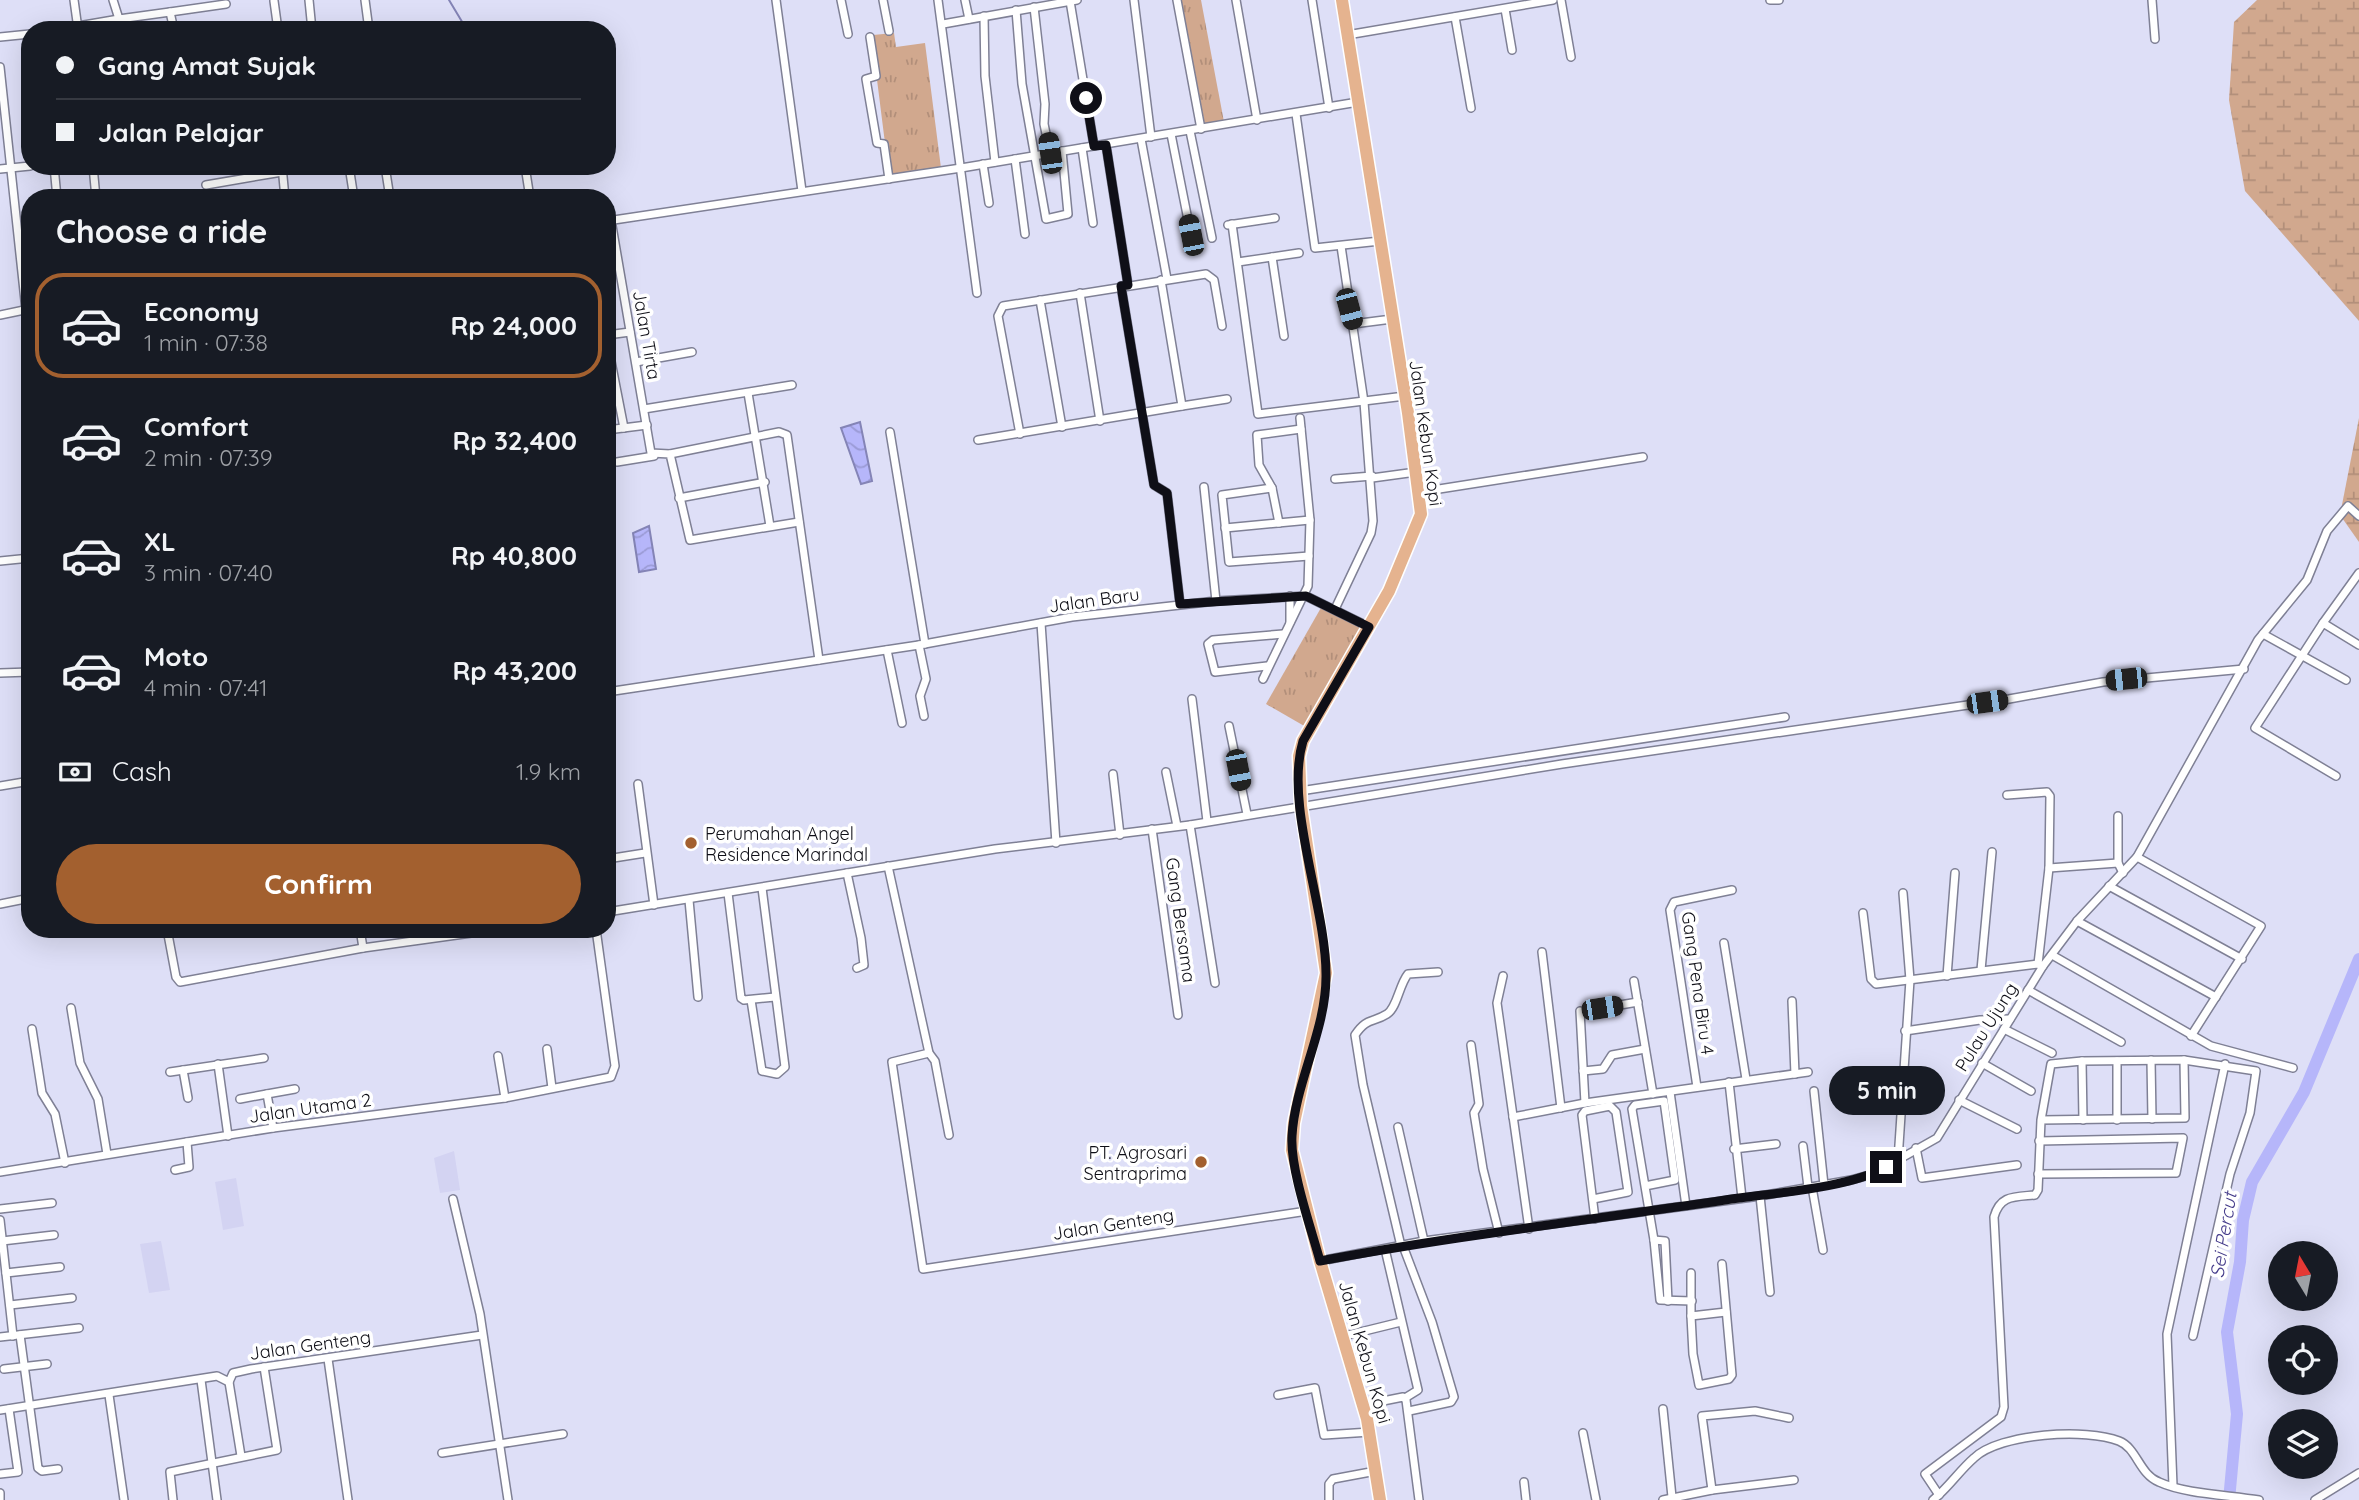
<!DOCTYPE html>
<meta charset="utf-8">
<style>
:root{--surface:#171b24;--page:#20242c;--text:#f1f3f6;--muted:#9ea1a6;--line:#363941;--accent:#a3602f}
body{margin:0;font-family:Quicksand,sans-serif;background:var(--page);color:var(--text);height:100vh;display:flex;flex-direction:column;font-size:26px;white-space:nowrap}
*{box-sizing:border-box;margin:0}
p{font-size:23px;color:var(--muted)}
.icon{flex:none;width:38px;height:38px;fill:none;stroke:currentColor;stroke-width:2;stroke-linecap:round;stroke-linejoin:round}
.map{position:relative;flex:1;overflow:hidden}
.side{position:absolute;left:21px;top:189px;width:595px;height:749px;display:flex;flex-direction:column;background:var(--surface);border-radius:28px;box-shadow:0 7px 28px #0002}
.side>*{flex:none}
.guide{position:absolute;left:21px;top:21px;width:595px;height:154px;border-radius:28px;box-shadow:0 7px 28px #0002;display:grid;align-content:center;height:154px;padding:0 35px;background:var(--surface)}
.needle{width:46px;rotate:350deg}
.controls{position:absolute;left:2268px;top:1241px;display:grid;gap:14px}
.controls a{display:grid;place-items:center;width:70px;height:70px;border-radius:50%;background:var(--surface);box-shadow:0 7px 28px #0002;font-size:35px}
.end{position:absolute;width:32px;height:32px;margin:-16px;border:9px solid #0f0f17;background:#fff;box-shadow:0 0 0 4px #fff}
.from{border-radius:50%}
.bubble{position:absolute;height:49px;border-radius:24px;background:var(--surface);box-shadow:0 7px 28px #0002;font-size:23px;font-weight:700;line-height:49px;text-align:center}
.car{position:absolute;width:21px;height:42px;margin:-21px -10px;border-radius:9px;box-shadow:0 0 5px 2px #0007;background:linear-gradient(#222 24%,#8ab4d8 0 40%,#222 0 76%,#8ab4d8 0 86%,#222 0)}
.guide b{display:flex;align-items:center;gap:24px;height:66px;font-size:26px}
.guide b+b{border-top:2px solid var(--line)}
.guide i{width:18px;height:18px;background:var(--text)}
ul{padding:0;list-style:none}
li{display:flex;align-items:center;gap:21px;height:105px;margin:0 14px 10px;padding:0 21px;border:4px solid transparent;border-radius:28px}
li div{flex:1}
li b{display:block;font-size:26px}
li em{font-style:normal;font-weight:700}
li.active{border-color:var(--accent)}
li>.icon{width:63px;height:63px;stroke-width:1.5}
h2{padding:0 35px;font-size:32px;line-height:84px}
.pay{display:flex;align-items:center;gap:18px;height:77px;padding:0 35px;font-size:26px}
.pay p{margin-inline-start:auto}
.action{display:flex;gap:14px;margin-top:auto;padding:14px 35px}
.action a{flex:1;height:80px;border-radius:42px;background:var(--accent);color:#fff;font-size:28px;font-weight:700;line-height:80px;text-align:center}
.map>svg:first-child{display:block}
.built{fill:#d3d3f2}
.grass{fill:url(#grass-tufts)}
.wetland{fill:url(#wetland-marsh)}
.water{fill:url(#water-waves);stroke:#8484b6;stroke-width:2}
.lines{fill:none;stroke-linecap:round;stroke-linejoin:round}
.stream{stroke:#8484b6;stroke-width:2}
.river{stroke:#b6b6fa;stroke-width:12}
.street-casing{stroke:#7f8095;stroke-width:10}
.primary-casing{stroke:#fff;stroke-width:15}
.street{stroke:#fff;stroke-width:7}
.primary{stroke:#e5b38f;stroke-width:12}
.route{stroke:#0f0f17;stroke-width:9}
.poi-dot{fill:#a3602f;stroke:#fff;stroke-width:2.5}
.labels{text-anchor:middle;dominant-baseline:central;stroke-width:7;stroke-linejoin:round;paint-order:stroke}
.street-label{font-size:18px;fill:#0f0f17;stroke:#fff}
.poi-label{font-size:18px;fill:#0f0f17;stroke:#fff;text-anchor:start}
.water-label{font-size:19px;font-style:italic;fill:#453c8b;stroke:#fff}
</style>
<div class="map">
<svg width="2359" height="1500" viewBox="0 0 2359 1500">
<defs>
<pattern id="grass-tufts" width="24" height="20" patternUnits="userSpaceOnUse" patternTransform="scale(1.75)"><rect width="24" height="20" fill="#d1a88e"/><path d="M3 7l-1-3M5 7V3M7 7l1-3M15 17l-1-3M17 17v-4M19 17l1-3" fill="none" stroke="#b28f7a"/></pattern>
<pattern id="wetland-marsh" width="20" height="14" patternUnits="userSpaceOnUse" patternTransform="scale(1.75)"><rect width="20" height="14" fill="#d1a88e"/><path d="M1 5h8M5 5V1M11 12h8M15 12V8" fill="none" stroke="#b28f7a"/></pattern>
<pattern id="water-waves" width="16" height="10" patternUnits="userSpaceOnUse" patternTransform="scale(1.75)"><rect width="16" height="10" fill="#b6b6fa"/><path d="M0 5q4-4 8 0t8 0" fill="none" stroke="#9b9bd6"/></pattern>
</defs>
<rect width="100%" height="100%" fill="#dedff7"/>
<g class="built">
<path d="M454,1151L460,1190L440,1193L434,1158Z"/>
<path d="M236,1178L244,1226L223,1230L215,1182Z"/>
<path d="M161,1241L170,1290L149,1293L140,1244Z"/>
</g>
<g class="grass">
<path d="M1181,0H1201L1224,122L1205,126Z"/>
<path d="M894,33L896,47L925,43L941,168L889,175L872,40L873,35Z"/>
<path d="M1322,606L1362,628L1306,727L1266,704Z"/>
</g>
<g class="wetland">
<path d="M2257,0H2359V321L2245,191L2229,100L2234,22Z"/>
<path d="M2359,418V542L2340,515Z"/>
</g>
<g class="water">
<path d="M860,422L872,481L861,484L841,428Z"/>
<path d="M649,526L656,569L639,572L633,533Z"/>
</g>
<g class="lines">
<path class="stream" d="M449,0L467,30"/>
<path class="river" d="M2229,1500L2237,1414L2227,1332L2240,1262L2243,1220L2252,1182L2304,1092L2359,959"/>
<defs>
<g id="street">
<path d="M74,0L78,29"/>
<path d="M113,0L119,19L170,12L174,30"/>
<path d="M309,0L312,30"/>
<path d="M365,0L369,30"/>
<path d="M776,0L802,191"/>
<path d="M841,0L848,34"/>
<path d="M883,0L889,31"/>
<path d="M938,0L977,293"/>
<path d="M965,0L969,19"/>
<path d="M1134,0L1151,137"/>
<path d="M1177,0L1201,129"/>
<path d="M1236,0L1257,120"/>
<path d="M1312,0L1329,108"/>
<path d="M1561,0L1571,57"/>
<path d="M1770,0H1779"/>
<path d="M2152,0L2155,39"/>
<path d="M274,1L278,30"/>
<path d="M1070,1L1094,146"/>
<path d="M1034,7L1045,104L1044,124L1050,153"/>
<path d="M1505,9L1512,50"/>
<path d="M1016,10L1022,84L1046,219L1068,214L1062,151"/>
<path d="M170,12L226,4"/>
<path d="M984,16L985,76L995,162"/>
<path d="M1455,17L1471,108"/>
<path d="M943,24L1077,0"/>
<path d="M55,30L119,19L121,30"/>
<path d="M1347,35L1553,0"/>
<path d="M0,37L30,34"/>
<path d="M870,37L876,76L866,79L877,143L884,144L889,179"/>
<path d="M0,67L26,310"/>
<path d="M1296,114L1315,248L1380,241"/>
<path d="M1190,131L1212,238"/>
<path d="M1171,134L1191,235"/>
<path d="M1141,139L1167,279"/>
<path d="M1106,145L1128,285"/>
<path d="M1082,148L1093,223"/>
<path d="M1015,159L1025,234"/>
<path d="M983,164L989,203"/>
<path d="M54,166L57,198"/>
<path d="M93,166L96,198"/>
<path d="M282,166L285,198"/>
<path d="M349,166L354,198"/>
<path d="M385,166L390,198"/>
<path d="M525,166L530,198"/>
<path d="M0,169L30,166"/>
<path d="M206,185L282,172"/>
<path d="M611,220L651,453L670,454L690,540L799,522"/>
<path d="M607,221L961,168L1358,102"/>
<path d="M1232,224L1258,414L1405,396"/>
<path d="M1228,225L1275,218"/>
<path d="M1272,257L1284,336"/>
<path d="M1238,262L1299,253"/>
<path d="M1121,286L1154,485L1167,493L1180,604"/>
<path d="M1080,293L1100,421"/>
<path d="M1040,300L1062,427"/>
<path d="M0,315L29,309"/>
<path d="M1353,324L1392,319"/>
<path d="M607,335L630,332"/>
<path d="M607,341L624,428"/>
<path d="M636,362L692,352"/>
<path d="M748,393L770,526"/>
<path d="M1182,406L1227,399"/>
<path d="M644,409L792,385"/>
<path d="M607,430L647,425"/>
<path d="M890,432L925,644"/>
<path d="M1020,434L998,316L1003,306L1206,274L1214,280L1222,326"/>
<path d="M978,440L1182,406L1161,280"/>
<path d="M670,454L779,432L787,435L819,660"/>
<path d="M617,462L654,456"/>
<path d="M1372,478L1416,472"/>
<path d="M1335,479L1372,476"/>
<path d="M1204,487L1216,601"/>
<path d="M1272,488L1222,495L1229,562L1309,556"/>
<path d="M1420,492L1643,457"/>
<path d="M679,498L765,482"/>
<path d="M1279,523L1272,488L1259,465L1257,435L1301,429"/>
<path d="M1225,528L1310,520"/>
<path d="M0,561L30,558"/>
<path d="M1290,596V622"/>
<path d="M1335,609L1371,533L1373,521L1364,402L1341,246"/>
<path d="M1041,623L1056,843"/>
<path d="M2323,623L2359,573"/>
<path d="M2263,634L2346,680"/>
<path d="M919,645L926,679L920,696L924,716"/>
<path d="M887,650L902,723"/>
<path d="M1267,666L1215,672L1208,644L1213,640L1283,634"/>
<path d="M28,672L30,692"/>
<path d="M0,673L30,672"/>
<path d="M1263,679L1308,586L1310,520L1300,418"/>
<path d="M607,692L919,645L1072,617L1216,601L1306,596L1369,627"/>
<path d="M1192,699L1207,821"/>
<path d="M1229,726L1247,814"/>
<path d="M1166,772L1177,826"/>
<path d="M1113,774L1120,835"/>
<path d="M2336,776L2255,728L2323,623L2359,645"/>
<path d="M638,784L654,905"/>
<path d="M0,786L30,781"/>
<path d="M1300,791L1785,717"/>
<path d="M2007,795L2047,792L2050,796L2049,868L2038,964"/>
<path d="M2118,816V863"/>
<path d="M1190,825L1215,983"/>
<path d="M1152,829L1178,1015"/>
<path d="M2137,857L2261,926L2191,1036"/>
<path d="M607,859L645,853"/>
<path d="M888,866L929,1053L935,1061L949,1135"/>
<path d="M2049,868L2118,863L2123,873"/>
<path d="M847,873L861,938L864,965L857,968"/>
<path d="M2109,886L2242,959"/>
<path d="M728,893L741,998L744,1000L775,997"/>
<path d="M689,900L698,997"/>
<path d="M0,904L30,898"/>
<path d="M607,912L995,849L1190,825L1562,764L2009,699L2103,682L2244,669"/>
<path d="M1863,913L1871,979L1876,984L2038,964L2043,966"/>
<path d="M2077,921L2216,997"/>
<path d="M167,929L176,977L180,982L363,948L500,929"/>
<path d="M360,929L363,948"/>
<path d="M1724,943L1746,1079"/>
<path d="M1542,952L1561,1108"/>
<path d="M2052,955L2211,1046L2293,1068"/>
<path d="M1981,970L1992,852"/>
<path d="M1503,976L1497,1003L1529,1229"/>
<path d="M1947,976L1955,873"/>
<path d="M1634,981L1653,1094"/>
<path d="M2028,990L2121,1042"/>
<path d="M751,1000L762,1071L777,1074L785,1067L762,888"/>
<path d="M1792,1001L1795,1074"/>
<path d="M71,1008L80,1063L98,1099L107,1154"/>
<path d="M1602,1008L1638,1002"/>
<path d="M1580,1011L1585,1103"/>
<path d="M32,1029L42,1093L55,1114L65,1163"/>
<path d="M2004,1029L2052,1053"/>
<path d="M1905,1031L1980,1020L2010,1019"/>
<path d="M1471,1045L1479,1104L1474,1113L1483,1169L1499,1233"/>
<path d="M547,1049L552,1088"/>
<path d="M929,1053L892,1062L923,1269L1307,1211"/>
<path d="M498,1056L505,1098"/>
<path d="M2151,1060L2152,1119"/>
<path d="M2184,1060L2256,1071L2250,1113L2230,1174L2193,1336"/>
<path d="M2082,1061L2083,1120"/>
<path d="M2117,1061V1120"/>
<path d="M1982,1063L2031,1091"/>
<path d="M218,1064L228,1136"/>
<path d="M183,1070L188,1098"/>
<path d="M1583,1071L1603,1069L1612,1055L1645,1049"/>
<path d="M170,1072L264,1058"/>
<path d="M1729,1082L1742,1198"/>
<path d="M1697,1087L1670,910L1674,902L1732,890"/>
<path d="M1814,1091L1824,1185"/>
<path d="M1670,1092L1686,1206"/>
<path d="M240,1099L267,1094"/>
<path d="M1959,1100L2017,1129"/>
<path d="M1513,1117L1585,1103L1808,1072"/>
<path d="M1398,1127L1424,1241"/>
<path d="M273,1128L267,1094L295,1089"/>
<path d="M1803,1146L1808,1187"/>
<path d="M1916,1148L1922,1178L2017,1165"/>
<path d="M1734,1149L1776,1144"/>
<path d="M1898,1160L1910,980L1903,893"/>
<path d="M175,1170L189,1167L187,1142"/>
<path d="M0,1172L273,1128L505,1098L611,1077L615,1066L596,929"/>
<path d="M2038,1174L2176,1173L2183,1138L2039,1141"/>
<path d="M1645,1186L1675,1180L1664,1101L1635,1105L1632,1109L1654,1240L1660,1300L1692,1301"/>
<path d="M1812,1187L1823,1250"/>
<path d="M1760,1196L1770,1292"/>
<path d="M453,1199L480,1314L508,1500"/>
<path d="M1593,1199L1628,1192L1616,1112L1610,1106L1585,1111L1582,1115L1595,1219"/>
<path d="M0,1209L52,1203"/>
<path d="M0,1220L13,1336"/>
<path d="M1654,1240L1665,1241L1668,1301"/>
<path d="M2,1241L54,1235"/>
<path d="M1401,1246L1363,1085L1355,1035C1367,1017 1373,1023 1387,1014C1397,1008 1399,985 1408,974L1438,972"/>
<path d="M1403,1246L1432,1322L1454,1397L1451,1402L1409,1411"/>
<path d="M1385,1249L1418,1390L1405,1398"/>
<path d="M1320,1261L1424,1241L1760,1196L1851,1180L1873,1174L1937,1138L2043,966L2077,921L2137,857L2258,640L2307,580L2327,531L2348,506L2359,516"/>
<path d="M6,1273L60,1267"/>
<path d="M1691,1273V1316L1726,1312"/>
<path d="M10,1305L72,1298"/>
<path d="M1691,1316L1693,1354L1699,1385L1729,1379L1732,1375L1722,1264"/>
<path d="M20,1335L38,1468L42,1471L58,1469"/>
<path d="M1344,1336L1401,1322"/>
<path d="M0,1337L79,1328"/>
<path d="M328,1359L348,1500"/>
<path d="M4,1369L47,1364"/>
<path d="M201,1380L217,1500"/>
<path d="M229,1382L241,1456"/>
<path d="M109,1395L124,1500"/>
<path d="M1278,1395L1315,1388L1324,1435L1370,1432"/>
<path d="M1363,1405L1403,1397L1406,1400L1419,1500"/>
<path d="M1663,1409L1672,1497"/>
<path d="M0,1410L217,1376L229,1382L233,1373L251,1369L482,1335"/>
<path d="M1583,1433L1596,1500"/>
<path d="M442,1453L563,1434"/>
<path d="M0,1474L18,1472L9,1409"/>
<path d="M1524,1482L1526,1500"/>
<path d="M2173,1486L2167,1334L2225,1064"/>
<path d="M1712,1490L1702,1416L1755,1411L1789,1418"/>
<path d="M0,1493V1500"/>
<path d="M1939,1495L1925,1474L2001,1417L2004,1407L1994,1217C2000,1195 2014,1197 2035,1195L2038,1190L2041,1120L2051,1064L2082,1061L2184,1060L2185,1118L2041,1120"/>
<path d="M173,1500L170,1472L277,1450L264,1367"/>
<path d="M1329,1500V1484L1333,1479L1376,1471"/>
<path d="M1663,1500L1712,1490L1794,1480"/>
<path d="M1933,1500C1949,1487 1959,1471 1974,1458C2000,1433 2087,1428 2119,1441C2137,1448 2139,1474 2159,1482C2185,1494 2229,1495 2259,1500"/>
<path d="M2315,1500L2359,1473"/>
</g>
<path id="primary" d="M1342,0L1408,413L1421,514L1389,591L1303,741L1299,756L1301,806L1326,973L1294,1123L1292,1150L1320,1261L1367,1419L1380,1500"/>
</defs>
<use href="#street" class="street-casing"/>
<use href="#primary" class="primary-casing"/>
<use href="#street" class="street"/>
<use href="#primary" class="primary"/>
</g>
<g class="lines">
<path class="route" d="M1086,98L1094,146L1106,145L1128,285L1121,286L1154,485L1167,493L1180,604L1306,596L1369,627L1303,741C1284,804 1326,907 1326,974C1327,1029 1295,1082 1292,1136C1290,1169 1311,1228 1320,1261C1454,1236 1590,1220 1725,1200C1770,1193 1847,1189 1886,1167"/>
</g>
<g class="poi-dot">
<circle cx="691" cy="843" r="7"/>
<circle cx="1201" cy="1162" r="7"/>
</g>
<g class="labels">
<g class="street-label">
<text transform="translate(647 335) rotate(80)">Jalan Tirta</text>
<text transform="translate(1426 433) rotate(82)">Jalan Kebun Kopi</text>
<text transform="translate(1094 600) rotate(-8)">Jalan Baru</text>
<text transform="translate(1181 920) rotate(82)">Gang Bersama</text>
<text transform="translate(1698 983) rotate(82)">Gang Pena Biru 4</text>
<text transform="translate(1986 1027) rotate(-58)">Pulau Ujung</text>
<text transform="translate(310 1108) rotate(-8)">Jalan Utama 2</text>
<text transform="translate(1113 1224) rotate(-9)">Jalan Genteng</text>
<text transform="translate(310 1345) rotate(-8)">Jalan Genteng</text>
<text transform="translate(1365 1352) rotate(74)">Jalan Kebun Kopi</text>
</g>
<g class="poi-label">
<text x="705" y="833">Perumahan Angel<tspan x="705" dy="21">Residence Marindal</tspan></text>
<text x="1187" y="1152" text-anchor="end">PT. Agrosari<tspan x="1187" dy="21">Sentraprima</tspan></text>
</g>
<g class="water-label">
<text transform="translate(2223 1235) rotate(-81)">Sei Percut</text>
</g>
</g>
</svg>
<div class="controls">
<a><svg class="needle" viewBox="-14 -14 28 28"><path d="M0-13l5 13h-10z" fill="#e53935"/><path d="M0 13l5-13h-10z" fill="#9ea1a6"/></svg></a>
<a><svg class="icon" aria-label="locate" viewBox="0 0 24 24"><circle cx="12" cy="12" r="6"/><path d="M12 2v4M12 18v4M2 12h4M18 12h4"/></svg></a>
<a><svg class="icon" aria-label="layers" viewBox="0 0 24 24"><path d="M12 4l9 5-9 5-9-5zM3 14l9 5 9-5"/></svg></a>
</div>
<i class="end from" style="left:1086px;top:98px"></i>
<i class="end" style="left:1886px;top:1167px"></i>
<div class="bubble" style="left:1829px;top:1066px;width:116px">5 min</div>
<i class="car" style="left:1050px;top:153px;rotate:352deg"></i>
<i class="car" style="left:1191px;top:235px;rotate:349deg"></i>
<i class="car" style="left:1349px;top:309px;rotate:165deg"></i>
<i class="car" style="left:2126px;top:679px;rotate:264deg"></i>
<i class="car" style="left:1987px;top:702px;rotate:82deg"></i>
<i class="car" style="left:1238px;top:770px;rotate:169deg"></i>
<i class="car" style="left:1602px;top:1008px;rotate:81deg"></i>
<div class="guide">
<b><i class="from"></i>Gang Amat Sujak</b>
<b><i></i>Jalan Pelajar</b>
</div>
<section class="side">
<h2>Choose a ride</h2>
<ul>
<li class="active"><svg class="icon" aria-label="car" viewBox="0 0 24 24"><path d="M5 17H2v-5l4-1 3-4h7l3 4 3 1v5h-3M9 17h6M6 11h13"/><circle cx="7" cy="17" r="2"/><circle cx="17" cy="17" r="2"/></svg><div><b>Economy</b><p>1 min · 07:38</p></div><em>Rp 24,000</em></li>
<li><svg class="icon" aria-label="car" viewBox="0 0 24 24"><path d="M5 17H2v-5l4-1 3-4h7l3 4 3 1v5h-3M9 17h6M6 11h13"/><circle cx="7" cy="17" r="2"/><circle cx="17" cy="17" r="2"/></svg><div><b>Comfort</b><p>2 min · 07:39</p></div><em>Rp 32,400</em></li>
<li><svg class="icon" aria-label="car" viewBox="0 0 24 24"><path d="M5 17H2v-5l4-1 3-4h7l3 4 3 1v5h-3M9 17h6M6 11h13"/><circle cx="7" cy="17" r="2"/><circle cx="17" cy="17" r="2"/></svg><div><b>XL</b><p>3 min · 07:40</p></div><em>Rp 40,800</em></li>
<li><svg class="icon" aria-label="car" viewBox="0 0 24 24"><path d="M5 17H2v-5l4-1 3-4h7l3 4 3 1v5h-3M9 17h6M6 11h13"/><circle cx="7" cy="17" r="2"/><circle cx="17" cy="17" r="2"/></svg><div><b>Moto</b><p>4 min · 07:41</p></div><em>Rp 43,200</em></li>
</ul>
<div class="pay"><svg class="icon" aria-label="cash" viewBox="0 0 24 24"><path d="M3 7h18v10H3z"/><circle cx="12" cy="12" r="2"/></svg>Cash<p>1.9 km</p></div>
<div class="action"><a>Confirm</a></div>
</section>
</div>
